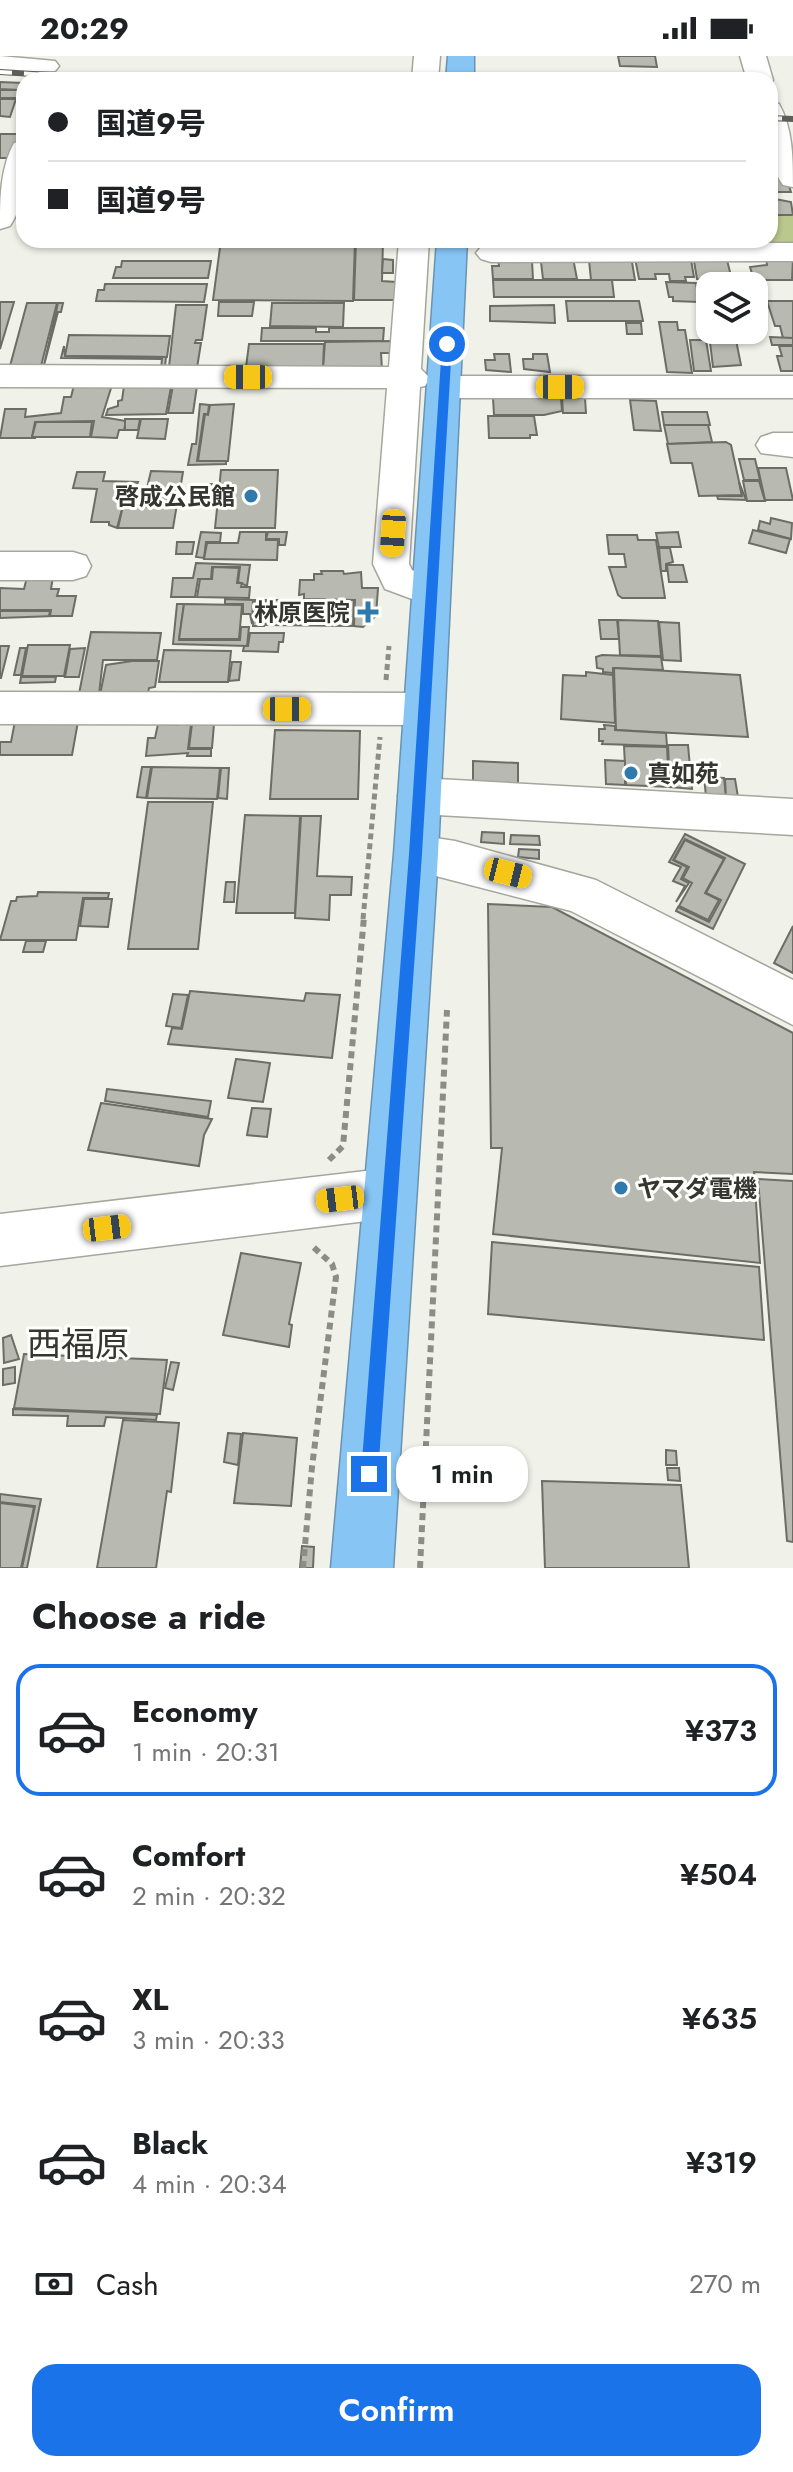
<!DOCTYPE html>
<meta charset="utf-8">
<style>
:root{--surface:#fff;--page:#f2f2f2;--text:#202124;--muted:#757577;--line:#e0e0e0;--accent:#1a73e8}
body{margin:0;font-family:Jost,"Noto Sans JP",sans-serif;background:var(--page);color:var(--text);height:100vh;display:flex;flex-direction:column;font-size:30px;white-space:nowrap}
*{box-sizing:border-box;margin:0}
p{font-size:26px;color:var(--muted)}
.icon{flex:none;width:44px;height:44px;fill:none;stroke:currentColor;stroke-width:2;stroke-linecap:round;stroke-linejoin:round}
.map{position:relative;height:1512px;overflow:hidden}
.side{display:flex;flex-direction:column;background:var(--surface);flex:1}
.side>*{flex:none}
.banner{position:absolute;left:16px;top:16px;width:762px;height:176px;border-radius:24px;box-shadow:0 2px 6px #0004;display:grid;align-content:center;height:176px;padding:0 32px;background:var(--surface)}
.buttons{position:absolute;left:696px;top:216px;display:grid;gap:16px}
.buttons a{display:grid;place-items:center;width:72px;height:72px;border-radius:16px;background:var(--surface);box-shadow:0 2px 6px #0004;font-size:40px}
.end{position:absolute;width:36px;height:36px;margin:-18px;border:10px solid #1a73e8;background:#fff;box-shadow:0 0 0 4px #fff}
.from{border-radius:50%}
.bubble{position:absolute;height:56px;border-radius:24px;background:var(--surface);box-shadow:0 2px 6px #0004;font-size:26px;font-weight:600;line-height:56px;text-align:center}
.car{position:absolute;width:24px;height:48px;margin:-24px -12px;border-radius:10px;box-shadow:0 0 6px 2px #0007;background:linear-gradient(#f5c518 24%,#345 0 40%,#f5c518 0 76%,#345 0 86%,#f5c518 0)}
.banner b{display:flex;align-items:center;gap:28px;height:76px;font-size:30px}
.banner b+b{border-top:2px solid var(--line)}
.banner i{width:20px;height:20px;background:var(--text)}
ul{padding:0;list-style:none}
li{display:flex;align-items:center;gap:24px;height:132px;margin:0 16px 12px;padding:0 16px;border:4px solid transparent;border-radius:24px}
li div{flex:1}
li b{display:block;font-size:30px}
li em{font-style:normal;font-weight:600}
li.current{border-color:var(--accent)}
li>.icon{width:72px;height:72px;stroke-width:1.5}
h2{padding:0 32px;font-size:36px;line-height:96px}
.pay{display:flex;align-items:center;gap:20px;height:88px;padding:0 32px;font-size:30px}
.pay p{margin-inline-start:auto}
.primary-button{display:flex;gap:16px;margin-top:auto;padding:16px 32px}
.primary-button a{flex:1;height:92px;border-radius:24px;background:var(--accent);color:#fff;font-size:32px;font-weight:600;line-height:92px;text-align:center}
.status{display:flex;justify-content:space-between;align-items:center;height:56px;padding:0 40px;background:var(--surface);direction:ltr}
.status svg{height:22px;fill:currentColor}
.map>svg:first-child{display:block}
.green{fill:#bac78d}
.building{fill:#b8bab1;stroke:#6c6e66;stroke-width:2}
.lines{fill:none;stroke-linecap:round;stroke-linejoin:round}
.minor-casing{stroke:#a4a79d;stroke-width:3}
.highway-casing{stroke:#6a93b1;stroke-width:3}
.path-far1{stroke:#8c8d87;stroke-width:5;stroke-dasharray:6 4;stroke-linecap:butt}
.path{stroke:#8c8d87;stroke-width:6;stroke-dasharray:7 5;stroke-linecap:butt}
.minor{fill:#fff;fill-rule:evenodd}
.highway{fill:#87c5f5;fill-rule:evenodd}
.rail-casing{stroke:#5d5e59;stroke-width:6}
.rail{stroke:#fefffb;stroke-width:4;stroke-dasharray:12;stroke-linecap:butt}
.route{fill:#1a73e8}
.poi-dot{fill:#3079ad;stroke:#fefffb;stroke-width:3}
.labels{text-anchor:middle;dominant-baseline:central;stroke-width:6;stroke-linejoin:round;paint-order:stroke}
.poi-label{font-size:24px;font-weight:bold;fill:#353632;stroke:#fefffb;text-anchor:end}
.near-quarter-label{font-size:34px;fill:#353632;stroke:#fefffb}
</style>
<div class="status"><b>20:29</b><svg viewBox="0 0 49 12"><path d="M0 12V9h3v3zM5 12V6h3v6zM10 12V3h3v9zM15 12V0h3v12zM26 1h20v11H26zM47 4h2v5h-2z"/></svg></div>
<div class="map">
<svg width="793" height="1512" viewBox="0 0 793 1512">
<rect width="100%" height="100%" fill="#f0f2e9"/>
<path class="green" d="M770,160H793V192L702,193L691,186L770,184Z"/>
<g class="building">
<path d="M618,0H655L657,11L620,10Z"/>
<path d="M607,18H660L661,23H608Z"/>
<path d="M0,26L23,27L19,34L0,33Z"/>
<path d="M0,34H19L17,42H0Z"/>
<path d="M0,43H16L10,61L0,60Z"/>
<path d="M0,78H19L12,102H0Z"/>
<path d="M770,118H785L791,136H770Z"/>
<path d="M770,142L791,146L793,159H770Z"/>
<path d="M221,184H355L353,245L213,244Z"/>
<path d="M356,184H383L382,225L396,226L397,244H354Z"/>
<path d="M601,184H652L653,190H602Z"/>
<path d="M766,201L793,202L792,224H754L750,211L767,209Z"/>
<path d="M498,202L532,205L533,223H493L492,210H499Z"/>
<path d="M557,202H573L577,223H543L541,206H558Z"/>
<path d="M635,202L691,204L694,221H685L686,225H670L669,218H655L656,223H639Z"/>
<path d="M383,203L393,204V217H382Z"/>
<path d="M589,204L632,206L635,224H591Z"/>
<path d="M727,204L732,224L697,223L694,205Z"/>
<path d="M122,205H211L208,222H113L116,211H121Z"/>
<path d="M493,224H612L614,241H494Z"/>
<path d="M666,226L696,227L699,246L673,245V241H669Z"/>
<path d="M105,228H207L204,246L96,245L98,234H104Z"/>
<path d="M566,245H639L643,265H568Z"/>
<path d="M767,245H793V282H783L780,270H775Z"/>
<path d="M0,246H14L0,293Z"/>
<path d="M219,246H254L252,260H218Z"/>
<path d="M27,247H57L41,310H10Z"/>
<path d="M58,247H63L61,256H58L43,313Z"/>
<path d="M272,247H344L343,271L270,270Z"/>
<path d="M176,249H207L202,284H196L195,287H201L197,312L169,311Z"/>
<path d="M554,249L555,267L490,265V250Z"/>
<path d="M659,266H677L678,274H685L692,317L667,316Z"/>
<path d="M626,267H641L642,278H627Z"/>
<path d="M262,272H316V276H329V272H384L383,285H261Z"/>
<path d="M723,274H734L741,309L713,311L709,278L723,279Z"/>
<path d="M69,279L170,280L167,301L65,300Z"/>
<path d="M770,281L793,282V289H772Z"/>
<path d="M690,284H706L711,315H694Z"/>
<path d="M391,285V297H381L382,314L323,312L325,286Z"/>
<path d="M249,288H324L323,311H246Z"/>
<path d="M64,290L65,300L166,301L165,311L161,312L162,303L61,302Z"/>
<path d="M779,290H793V315H781L777,300H782Z"/>
<path d="M494,298H509L511,316L486,314L485,304H495Z"/>
<path d="M533,298H547L550,316L524,313L523,303H533Z"/>
<path d="M74,329H112L102,361L126,365L124,374H119L117,382L91,381L94,365L35,366L32,381L36,382H0L5,353H26L25,361L61,357L64,341H71Z"/>
<path d="M173,329L197,330L193,357H168Z"/>
<path d="M124,330L171,331L166,358L106,359L108,353L118,350V345L122,344Z"/>
<path d="M493,342H561L562,355L544,359H494Z"/>
<path d="M562,342H585L586,357H563Z"/>
<path d="M630,344L656,345L661,375L634,374Z"/>
<path d="M200,348L209,349L208,358H204L197,405H226V408L188,409L192,388H196Z"/>
<path d="M234,348L228,405H198L205,358L208,359L210,349Z"/>
<path d="M662,356H707L710,369H664Z"/>
<path d="M488,360H534L537,379H530V382H489Z"/>
<path d="M125,363H140L138,374H125Z"/>
<path d="M141,363H168L165,383L137,382Z"/>
<path d="M36,366H92L90,381H32Z"/>
<path d="M664,369H708L712,386L668,388Z"/>
<path d="M726,386L731,389L742,439L699,440L692,407H671L667,388Z"/>
<path d="M739,403H755L760,424H744Z"/>
<path d="M758,412H786L793,444H765Z"/>
<path d="M221,414H278L275,472H215Z"/>
<path d="M151,415L183,416L179,440L168,439L167,447H156L155,450H149L150,441L125,442L117,472L109,469V466H91L97,433L73,432L77,416H105L103,425L138,426L134,436H146Z"/>
<path d="M743,425H759L765,445H747Z"/>
<path d="M739,426L746,444L718,443L717,440H742Z"/>
<path d="M205,428H219L217,445H203Z"/>
<path d="M156,448H177L173,472H118L123,450L156,451Z"/>
<path d="M771,462L792,467L791,483L758,474L760,465L770,468Z"/>
<path d="M753,474L790,483L786,497L749,487Z"/>
<path d="M201,476L221,477L220,486H206L204,502L196,501Z"/>
<path d="M240,476H266V484H278L277,504L204,503L207,487H238Z"/>
<path d="M268,476H287L285,489H279V483H266Z"/>
<path d="M678,476L681,491H659L656,477Z"/>
<path d="M607,479H637L638,484H656L665,542H622L618,539L609,511H626L624,498H609Z"/>
<path d="M177,486H194L192,498H176Z"/>
<path d="M659,492H670L673,506L666,508V515H661Z"/>
<path d="M196,507L250,509L247,530L238,526L240,511H212L211,523H198L195,541H171L173,522H193Z"/>
<path d="M667,509H683L687,526H669Z"/>
<path d="M213,511L239,512L237,527H242L241,531H250L249,542L197,541L200,523H212Z"/>
<path d="M321,515H343L344,518L361,516L362,532H378L376,560L363,571L354,570L355,544L304,543V538L299,539L300,524H314V518H322Z"/>
<path d="M27,521H53L51,533H59L57,540H76L72,560H50L51,554H0V532L24,533Z"/>
<path d="M225,543L253,544L252,568L250,558H243V548H225Z"/>
<path d="M255,544H266L264,570H253Z"/>
<path d="M268,544H354L353,570L265,569Z"/>
<path d="M177,548H184L179,584H240L241,571H249L247,590L173,588Z"/>
<path d="M184,548L242,549L239,583H179Z"/>
<path d="M0,555H50L49,560H54L0,562Z"/>
<path d="M599,564H617L619,583H601Z"/>
<path d="M618,564L658,565L661,600L620,599Z"/>
<path d="M659,566L679,567L681,605L663,604Z"/>
<path d="M91,576L161,577L157,604H103L99,638H79Z"/>
<path d="M250,577H284L283,586H279L278,596L243,595L244,590H248Z"/>
<path d="M28,589H70L64,620H22Z"/>
<path d="M0,590H9L1,622H0Z"/>
<path d="M20,592H26L21,619H14Z"/>
<path d="M85,592L79,621H65L70,593Z"/>
<path d="M164,594L231,595L228,626H159Z"/>
<path d="M602,599L661,601L663,614L613,612V617L603,616V613L597,612L596,601Z"/>
<path d="M132,605H159L155,631L149,632L146,647L99,644L106,609Z"/>
<path d="M232,606H241L239,624L229,625Z"/>
<path d="M614,612L740,619L748,681L616,674Z"/>
<path d="M586,616L613,619L615,667L561,663L563,619L586,620Z"/>
<path d="M21,621H56L55,626L20,627Z"/>
<path d="M16,660H79L72,699H0V686H11Z"/>
<path d="M179,663L191,668L188,693H211V700H187L188,697L146,700L148,682H155L158,668L178,669Z"/>
<path d="M192,668H214L212,692H189Z"/>
<path d="M604,669L615,670V674L666,677L667,690L602,688L603,685H599V673H605Z"/>
<path d="M275,674L360,675L358,743H270Z"/>
<path d="M668,689H688L692,733L670,731Z"/>
<path d="M624,690L667,691L669,731L626,729Z"/>
<path d="M605,704L625,705V729L606,728Z"/>
<path d="M473,705L518,707V732L473,729Z"/>
<path d="M142,711H151L146,742L137,741Z"/>
<path d="M152,711L220,712L217,743L147,742Z"/>
<path d="M221,712H229L227,743L218,742Z"/>
<path d="M704,721L724,722L726,741L706,740Z"/>
<path d="M725,723H735L738,741H726Z"/>
<path d="M148,746H213L198,893H128Z"/>
<path d="M245,759L300,760L295,857H236Z"/>
<path d="M301,760H321L317,820L352,821L351,839H330L329,864L295,862Z"/>
<path d="M482,776L504,777V788L481,786Z"/>
<path d="M685,778L745,808L713,873L676,855L678,851L709,866L721,844L706,837L725,802L685,783L673,804L687,811L681,823L689,827L676,846L685,830L673,825L681,811L669,806Z"/>
<path d="M511,779L539,780L540,789L510,788Z"/>
<path d="M685,784L724,803L705,837L719,844L708,864L679,850L692,827L683,822L689,811L674,804Z"/>
<path d="M519,793L539,794V803L518,801Z"/>
<path d="M226,826H235L234,846H224Z"/>
<path d="M38,836L109,837L108,842H83L76,884H0L11,845H16L17,841L37,840Z"/>
<path d="M84,843H112L108,871L80,870Z"/>
<path d="M488,848L552,851L793,977V1118L754,1116L760,1207L493,1178L502,1092H491Z"/>
<path d="M793,870V917L774,907Z"/>
<path d="M26,885H46L43,896H23Z"/>
<path d="M190,935L304,945L306,937L340,939L332,1002L168,988L172,972L182,973Z"/>
<path d="M173,938L188,939L181,972L166,970Z"/>
<path d="M236,1003L270,1007L263,1046L228,1042Z"/>
<path d="M107,1033L211,1045L208,1061L105,1045Z"/>
<path d="M101,1047L212,1063L204,1079L199,1110L88,1094Z"/>
<path d="M252,1052L271,1053L267,1081L247,1079Z"/>
<path d="M758,1123L793,1125V1486L787,1485Z"/>
<path d="M492,1186L759,1211L764,1284L488,1258Z"/>
<path d="M241,1197L301,1207L289,1268L292,1269L289,1291L223,1279Z"/>
<path d="M11,1279L19,1303L4,1307L3,1282Z"/>
<path d="M24,1298L167,1304L160,1358L14,1352Z"/>
<path d="M171,1306L179,1307L173,1334L165,1332Z"/>
<path d="M15,1311V1327L3,1329V1313Z"/>
<path d="M13,1353L157,1359L156,1364L106,1361L104,1370H67L68,1360L13,1359Z"/>
<path d="M123,1364L179,1367L171,1436L167,1435L156,1512H97Z"/>
<path d="M228,1377L241,1378L238,1409L224,1406Z"/>
<path d="M243,1377L297,1382L291,1450L234,1447Z"/>
<path d="M666,1394L676,1395L677,1409H666Z"/>
<path d="M667,1412H679L680,1425L668,1424Z"/>
<path d="M542,1425L681,1429L689,1512H545Z"/>
<path d="M0,1438L41,1443L27,1512H22L35,1450L0,1446Z"/>
<path d="M0,1447L34,1451L21,1512H0Z"/>
<path d="M302,1490L314,1491L313,1512H300Z"/>
</g>
<g class="lines">
<defs>
<g id="minor">
<path d="M0,0L55,5L59,10L55,15L0,16Z"/>
<path d="M414,0H440L438,24H412Z"/>
<path d="M740,0H766L773,24L770,28V24H747Z"/>
<path d="M770,46L779,48C793,73 793,103 793,131L783,129C766,105 770,74 770,46Z"/>
<path d="M24,85C24,114 27,145 10,170L0,173C0,143 0,113 14,87Z"/>
<path d="M399,184H429L421,313L430,322L425,330L420,331L409,508L412,514L444,526L450,536L444,546L431,550L385,533L373,508L387,332L0,331V309L389,311Z"/>
<path d="M793,187V205L491,206L481,203L476,197L481,191L491,188Z"/>
<path d="M443,320H793V342H443L431,339L427,331L431,323Z"/>
<path d="M773,377H793V401L761,397L756,389L761,381Z"/>
<path d="M0,496H73L86,500L91,510L86,520L73,524H0Z"/>
<path d="M0,636L423,637L437,642L443,653L437,664L423,669L0,668Z"/>
<path d="M419,722L793,743V779L419,758L404,752L398,740L404,728Z"/>
<path d="M416,779L455,785L596,824L793,924V969L571,855L401,811L395,798L401,785Z"/>
<path d="M391,1112L409,1119L416,1137L409,1155L391,1162L0,1210V1158Z"/>
</g>
<g id="highway">
<path d="M448,0H474V24H446Z"/>
<path d="M437,184H467L438,798L393,1512H331L394,798Z"/>
</g>
</defs>
<use href="#minor" class="minor-casing"/>
<use href="#highway" class="highway-casing"/>
<g class="path-far1">
<path d="M386,624L389,590"/>
<path d="M363,863L380,681"/>
</g>
<g class="path">
<path d="M329,1104L343,1090L364,861"/>
<path d="M303,1512L312,1411L336,1221L332,1208L311,1189"/>
<path d="M420,1512L447,954"/>
</g>
<use href="#minor" class="minor"/>
<use href="#highway" class="highway"/>
<defs>
<g id="rail">
<path d="M0,16L133,24"/>
<path d="M770,62L793,63"/>
</g>
</defs>
<use href="#rail" class="rail-casing"/>
<use href="#rail" class="rail"/>
</g>
<path class="route" d="M447,285L452,288L422,798L378,1418L376,1424L369,1427L363,1424L361,1418L409,798L442,288Z"/>
<g class="poi-dot">
<circle cx="251" cy="440" r="8"/>
<path d="M364 544h8v8h8v8h-8v8h-8v-8h-8v-8h8z"/>
<circle cx="631" cy="717" r="8"/>
<circle cx="621" cy="1132" r="8"/>
</g>
<g class="labels">
<g class="poi-label">
<text x="235" y="440">啓成公民館</text>
<text x="350" y="556">林原医院</text>
<text x="647" y="717" text-anchor="start">真如苑</text>
<text x="637" y="1132" text-anchor="start">ヤマダ電機</text>
</g>
<g class="near-quarter-label">
<text x="78" y="1288">西福原</text>
</g>
</g>
</svg>
<div class="buttons">
<a><svg class="icon" aria-label="layers" viewBox="0 0 24 24"><path d="M12 4l9 5-9 5-9-5zM3 14l9 5 9-5"/></svg></a>
</div>
<i class="end from" style="left:447px;top:288px"></i>
<i class="end" style="left:369px;top:1418px"></i>
<div class="bubble" style="left:396px;top:1390px;width:132px">1 min</div>
<i class="car" style="left:248px;top:321px;rotate:270deg"></i>
<i class="car" style="left:560px;top:331px;rotate:90deg"></i>
<i class="car" style="left:393px;top:477px;rotate:184deg"></i>
<i class="car" style="left:287px;top:653px;rotate:90deg"></i>
<i class="car" style="left:508px;top:817px;rotate:104deg"></i>
<i class="car" style="left:340px;top:1143px;rotate:263deg"></i>
<i class="car" style="left:107px;top:1172px;rotate:83deg"></i>
<div class="banner">
<b><i class="from"></i>国道9号</b>
<b><i></i>国道9号</b>
</div>
</div>
<section class="side">
<h2>Choose a ride</h2>
<ul>
<li class="current"><svg class="icon" aria-label="car" viewBox="0 0 24 24"><path d="M5 17H2v-5l4-1 3-4h7l3 4 3 1v5h-3M9 17h6M6 11h13"/><circle cx="7" cy="17" r="2"/><circle cx="17" cy="17" r="2"/></svg><div><b>Economy</b><p>1 min · 20:31</p></div><em>¥373</em></li>
<li><svg class="icon" aria-label="car" viewBox="0 0 24 24"><path d="M5 17H2v-5l4-1 3-4h7l3 4 3 1v5h-3M9 17h6M6 11h13"/><circle cx="7" cy="17" r="2"/><circle cx="17" cy="17" r="2"/></svg><div><b>Comfort</b><p>2 min · 20:32</p></div><em>¥504</em></li>
<li><svg class="icon" aria-label="car" viewBox="0 0 24 24"><path d="M5 17H2v-5l4-1 3-4h7l3 4 3 1v5h-3M9 17h6M6 11h13"/><circle cx="7" cy="17" r="2"/><circle cx="17" cy="17" r="2"/></svg><div><b>XL</b><p>3 min · 20:33</p></div><em>¥635</em></li>
<li><svg class="icon" aria-label="car" viewBox="0 0 24 24"><path d="M5 17H2v-5l4-1 3-4h7l3 4 3 1v5h-3M9 17h6M6 11h13"/><circle cx="7" cy="17" r="2"/><circle cx="17" cy="17" r="2"/></svg><div><b>Black</b><p>4 min · 20:34</p></div><em>¥319</em></li>
</ul>
<div class="pay"><svg class="icon" aria-label="cash" viewBox="0 0 24 24"><path d="M3 7h18v10H3z"/><circle cx="12" cy="12" r="2"/></svg>Cash<p>270 m</p></div>
<div class="primary-button"><a>Confirm</a></div>
</section>
